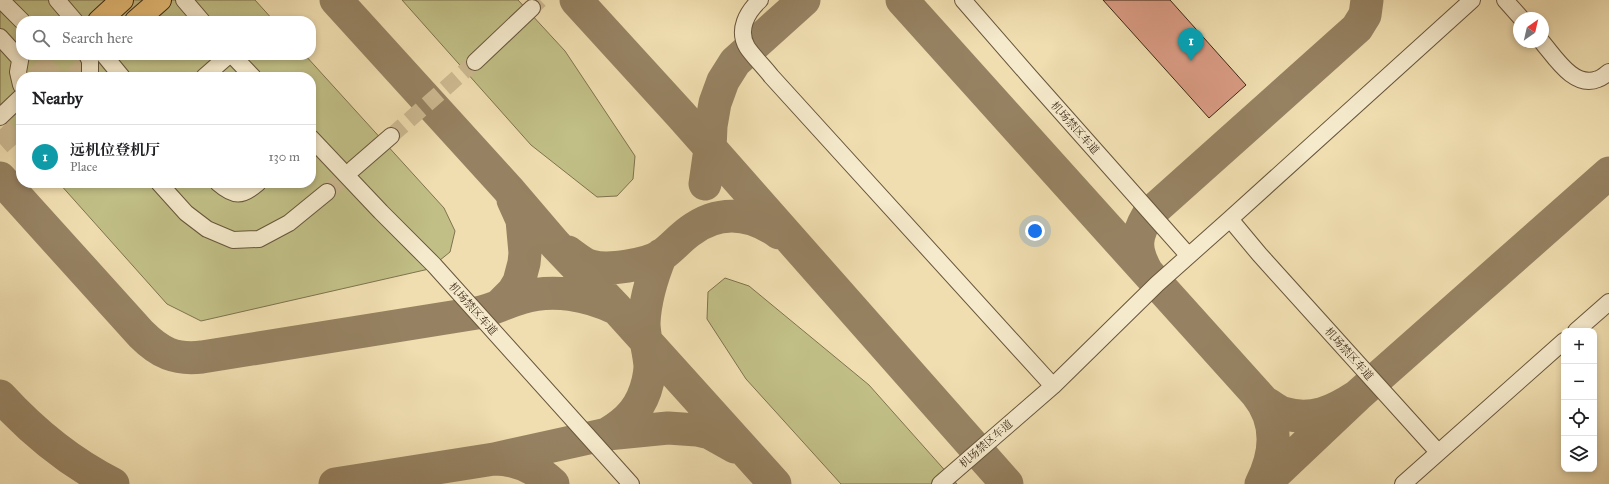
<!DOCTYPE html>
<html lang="en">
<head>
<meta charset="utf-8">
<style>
	body { margin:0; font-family:"IM FELL Great Primer","Noto Serif SC",serif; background:#f2f2f2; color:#202124 }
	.controls { position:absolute; right:12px; bottom:12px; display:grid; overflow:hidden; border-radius:8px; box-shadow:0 2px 6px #0003 }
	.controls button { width:36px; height:36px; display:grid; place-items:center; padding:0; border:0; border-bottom:1px solid #e0e0e0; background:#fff; color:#202124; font:20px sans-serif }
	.compass { position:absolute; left:1513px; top:12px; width:36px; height:36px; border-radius:50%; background:#fff; box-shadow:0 2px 6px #0003; rotate:34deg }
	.you { position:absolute; left:1035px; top:231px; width:14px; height:14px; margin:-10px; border:3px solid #fff; border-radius:50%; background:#1a73e8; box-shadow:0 0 0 6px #1a73e833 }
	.badge { display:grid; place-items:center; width:26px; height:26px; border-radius:50%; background:#8f2418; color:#fff; font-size:13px; font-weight:700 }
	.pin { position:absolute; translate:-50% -33px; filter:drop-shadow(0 1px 2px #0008) }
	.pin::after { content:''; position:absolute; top:21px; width:14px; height:12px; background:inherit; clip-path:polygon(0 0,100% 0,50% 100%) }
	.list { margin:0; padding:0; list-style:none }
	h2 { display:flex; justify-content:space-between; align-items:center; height:52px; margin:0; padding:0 16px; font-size:17px }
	h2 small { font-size:13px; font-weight:400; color:#757577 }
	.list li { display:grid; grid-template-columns:26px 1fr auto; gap:12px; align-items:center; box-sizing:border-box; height:64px; padding:0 16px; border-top:1px solid #e0e0e0 }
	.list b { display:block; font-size:15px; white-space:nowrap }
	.list p { margin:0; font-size:13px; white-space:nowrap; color:#757577 }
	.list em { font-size:13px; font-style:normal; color:#757577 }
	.icon { flex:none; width:22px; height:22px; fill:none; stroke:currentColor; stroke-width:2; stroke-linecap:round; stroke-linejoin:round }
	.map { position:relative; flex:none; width:1609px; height:484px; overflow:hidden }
	.search { position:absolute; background:#fff; box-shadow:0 2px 6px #0003; left:16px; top:16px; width:300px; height:44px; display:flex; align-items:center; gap:10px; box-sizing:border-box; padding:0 14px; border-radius:16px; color:#757577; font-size:15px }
	.panel { position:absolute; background:#fff; box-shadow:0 2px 6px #0003; left:16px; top:72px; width:300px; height:116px; border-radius:16px }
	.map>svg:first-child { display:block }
</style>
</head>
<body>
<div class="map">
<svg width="1609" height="484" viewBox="0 0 1609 484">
	<rect width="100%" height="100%" fill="#f0deb0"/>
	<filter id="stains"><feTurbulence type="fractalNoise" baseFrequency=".005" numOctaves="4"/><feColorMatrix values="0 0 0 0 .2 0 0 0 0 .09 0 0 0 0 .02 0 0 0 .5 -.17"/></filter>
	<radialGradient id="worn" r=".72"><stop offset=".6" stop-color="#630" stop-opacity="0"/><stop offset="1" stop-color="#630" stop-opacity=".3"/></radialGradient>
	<path fill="#c1bf86" stroke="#7e734e" d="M0,0H255L274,21H21V55H305L444,208L455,231L450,252L429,269L201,321L167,304L59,183H311V77H21V141L0,117Z
		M402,0H518L565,51L635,156L633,179L617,196L597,197L531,145Z
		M725,278L749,286L869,385L957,484H841L746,379L707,319L708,292Z"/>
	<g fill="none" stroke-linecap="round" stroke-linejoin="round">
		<path stroke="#968262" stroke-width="33" d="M336,0L508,189L555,244L617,309L775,484
			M576,0L681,115L1007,484
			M902,0L1264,402C1270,405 1277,411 1283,413C1312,422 1334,411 1357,396
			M0,178L141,334C160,353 175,360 202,357L477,313C493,310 506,302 521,298C553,288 588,295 617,309
			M705,184L710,149L711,126L715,103L723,81L735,62L804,0
			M568,252C574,256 583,264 591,266C608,271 647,265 662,255C672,248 680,238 690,231C719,209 751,213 779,233
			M1147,272C1134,249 1135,237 1148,215L1357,28L1365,15L1367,0
			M499,306L513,292L519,282L524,263L525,253L522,220L513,200
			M1256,393C1279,421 1277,453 1261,484
			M0,396C33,432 69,462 113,484
			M607,434C629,421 642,407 648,381C649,376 650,370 650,366C649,351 644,337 644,323C645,299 652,277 661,255
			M494,459L607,434L668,428L697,430L710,433L735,447
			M335,484L494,459C517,459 536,468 553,484
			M1264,484L1357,396L1609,173"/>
	</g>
	<path fill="#d99b83" stroke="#3b2715" d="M1103,0H1170L1246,85L1209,118Z"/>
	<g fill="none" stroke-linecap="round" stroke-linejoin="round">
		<path stroke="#ccb991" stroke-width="16" stroke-dasharray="16 8" stroke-linecap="butt" d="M532,8L540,0
			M391,136L475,62
			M327,192L353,169"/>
		<path stroke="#ccb991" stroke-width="22" stroke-dasharray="22 11" stroke-linecap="butt" d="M37,77L61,55
			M75,77L99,55
			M0,144L21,125"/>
		<g stroke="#68553c" stroke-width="18">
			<path id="minor" d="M1,0L22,21
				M57,0L75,21
				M184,0L202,21
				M760,0C747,12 737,30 747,47C752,55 765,68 771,76L1053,386
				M963,0L1030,77L1188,255
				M1505,0L1521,18
				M0,37L19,58
				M1542,42C1555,57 1574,89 1598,79C1602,78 1606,74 1609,72
				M87,55L90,61V77
				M104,55L122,77
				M232,55L253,77
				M475,62L532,8
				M204,77L229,55
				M21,85L18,72L21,55
				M0,117L21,97
				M311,138L381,212L434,265L631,484
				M353,169L391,136
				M159,183L186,213L207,229L233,240L259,239L289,223L327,192
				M218,183C234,197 242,197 258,183
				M1230,219L1260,255L1438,452
				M1576,331L1609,302
				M940,484L1053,386L1157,284L1230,219L1472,0
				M1403,484L1564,341"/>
		</g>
		<g stroke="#3b2715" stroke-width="24">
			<path id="highway" d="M99,21L122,0
				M136,21L160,0"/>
		</g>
		<use href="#minor" stroke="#f5eacc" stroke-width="16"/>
		<use href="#highway" stroke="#e8bf78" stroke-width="22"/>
	</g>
	<g text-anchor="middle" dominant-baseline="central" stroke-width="3" stroke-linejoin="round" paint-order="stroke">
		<g font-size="11" fill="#3b2715" stroke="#f5eacc">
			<text transform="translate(1075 128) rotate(48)">机场禁区车道</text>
			<text transform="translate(473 309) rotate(48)">机场禁区车道</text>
			<text transform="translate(1349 354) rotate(48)">机场禁区车道</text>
			<text transform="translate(986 444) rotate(-41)">机场禁区车道</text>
		</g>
	</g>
	<rect width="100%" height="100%" filter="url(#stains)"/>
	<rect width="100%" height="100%" fill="url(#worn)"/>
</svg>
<div class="controls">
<button>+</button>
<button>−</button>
<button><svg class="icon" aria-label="locate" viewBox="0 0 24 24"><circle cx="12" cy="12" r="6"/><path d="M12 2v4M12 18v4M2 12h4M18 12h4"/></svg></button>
<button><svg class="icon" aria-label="layers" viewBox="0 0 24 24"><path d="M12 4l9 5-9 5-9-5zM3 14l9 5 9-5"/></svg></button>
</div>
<svg class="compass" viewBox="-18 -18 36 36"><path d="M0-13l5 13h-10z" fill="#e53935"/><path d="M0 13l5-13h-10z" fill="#757577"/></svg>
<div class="you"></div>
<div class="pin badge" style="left:1191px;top:61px;background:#0f9aa8">1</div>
<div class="search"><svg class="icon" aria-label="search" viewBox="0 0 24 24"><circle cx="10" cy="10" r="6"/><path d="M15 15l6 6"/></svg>Search here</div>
<section class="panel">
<h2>Nearby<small></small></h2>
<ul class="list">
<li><span class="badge" style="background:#0f9aa8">1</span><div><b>远机位登机厅</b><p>Place</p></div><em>130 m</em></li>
</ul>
</section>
</div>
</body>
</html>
